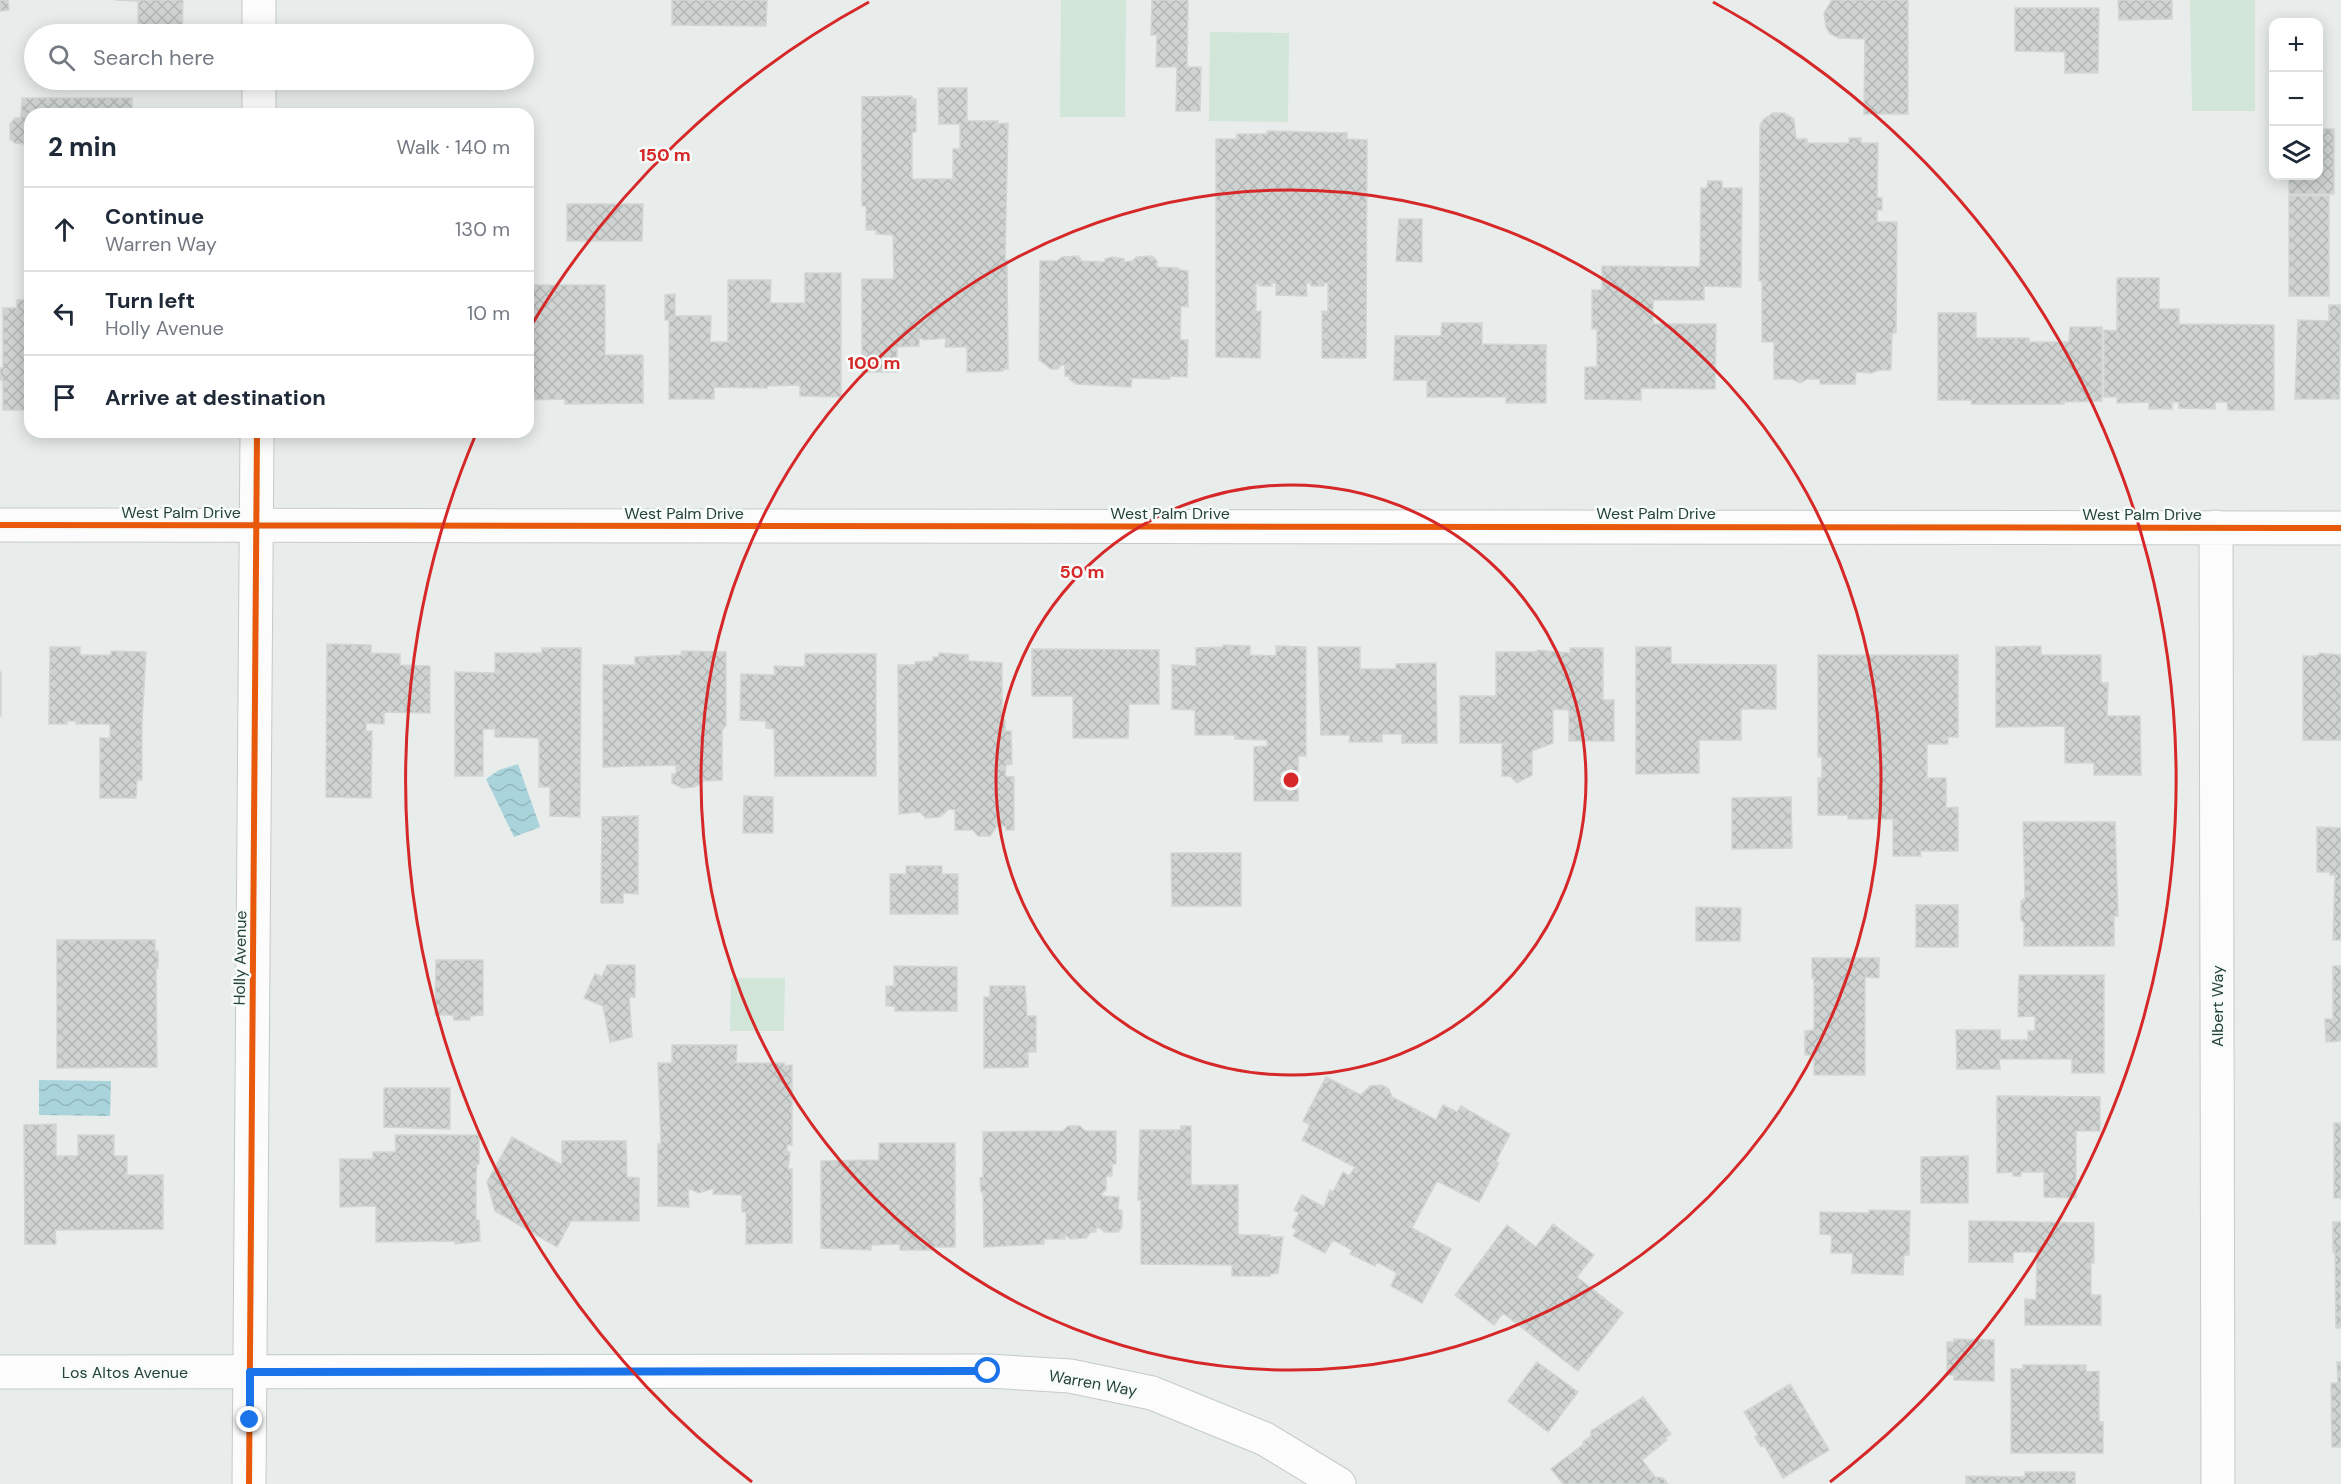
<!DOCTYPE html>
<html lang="en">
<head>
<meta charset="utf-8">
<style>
	body { margin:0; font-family:"DM Sans",sans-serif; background:#f2f2f3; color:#1f2937 }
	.controls { position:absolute; right:18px; top:18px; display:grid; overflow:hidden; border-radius:12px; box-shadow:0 3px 15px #0003 }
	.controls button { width:54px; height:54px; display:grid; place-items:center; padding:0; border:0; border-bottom:2px solid #e0e1e3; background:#fff; color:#1f2937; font:30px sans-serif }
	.stop { position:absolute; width:18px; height:18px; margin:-14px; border:4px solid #1a73e8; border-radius:50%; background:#fff }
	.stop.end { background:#1a73e8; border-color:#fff; box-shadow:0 2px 6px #0008 }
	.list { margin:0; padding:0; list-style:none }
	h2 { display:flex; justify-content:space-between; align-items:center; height:78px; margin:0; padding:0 24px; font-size:26px }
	h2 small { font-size:20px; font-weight:400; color:#747a83 }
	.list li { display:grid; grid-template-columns:39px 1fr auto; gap:18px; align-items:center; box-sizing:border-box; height:84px; padding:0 24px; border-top:2px solid #e0e1e3 }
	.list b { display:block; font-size:22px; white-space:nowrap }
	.list p { margin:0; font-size:20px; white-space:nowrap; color:#747a83 }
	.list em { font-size:20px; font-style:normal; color:#747a83 }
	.icon { flex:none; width:33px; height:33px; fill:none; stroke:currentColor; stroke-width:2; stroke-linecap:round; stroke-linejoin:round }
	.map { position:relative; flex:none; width:2341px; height:1484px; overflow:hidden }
	.search { position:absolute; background:#fff; box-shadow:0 3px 15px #0003; left:24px; top:24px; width:510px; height:66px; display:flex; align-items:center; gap:15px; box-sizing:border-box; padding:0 21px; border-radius:33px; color:#747a83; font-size:22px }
	.panel { position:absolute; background:#fff; box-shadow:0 3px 15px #0003; left:24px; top:108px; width:510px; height:330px; border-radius:18px }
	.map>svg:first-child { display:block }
</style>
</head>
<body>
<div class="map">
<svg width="2341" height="1484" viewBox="0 0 2341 1484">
	<defs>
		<pattern id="water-waves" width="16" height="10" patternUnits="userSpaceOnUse" patternTransform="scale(1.5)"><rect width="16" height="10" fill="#a9d4db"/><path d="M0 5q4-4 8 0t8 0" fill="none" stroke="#91b7bd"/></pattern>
		<pattern id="building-cross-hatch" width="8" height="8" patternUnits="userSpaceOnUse" patternTransform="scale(1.5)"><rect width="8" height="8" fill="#cfd4d2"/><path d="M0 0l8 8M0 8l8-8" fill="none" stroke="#b2b7b5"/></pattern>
	</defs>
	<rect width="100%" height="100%" fill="#e8edeb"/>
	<path fill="#d1e6d8" d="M1061,0H1126L1125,117H1060Z
		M2190,0H2255V111H2192Z
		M1210,32L1289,33L1288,122L1209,121Z
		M731,978H785L784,1031H730Z"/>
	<path fill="url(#water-waves)" d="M518,764L540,827L514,837L486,779L499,770Z
		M39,1080L111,1081L110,1116L39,1115Z"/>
	<path fill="url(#building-cross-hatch)" stroke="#d1d6d4" stroke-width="1.5" d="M0,0H8L9,10L0,11Z
		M115,0H183L182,34H138V1Z
		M672,0H767L766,26L672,25Z
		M1152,0H1188L1187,67H1201L1200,111H1176L1177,67H1156L1157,35H1151Z
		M1832,0H1908V114H1864L1865,39L1839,38L1830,34L1826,27L1824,13Z
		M2118,0H2172V19L2119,20Z
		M2015,8H2099L2098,73H2065V52L2015,51Z
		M938,88H967V121H998V124L1008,123L1005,260H1007L1008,369H1003V371L967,372V347H945L946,338L923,340V339L919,338V346L897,347V372H862V279H894L893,235L876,234V230H866V206H862V97L912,96V99H916V132H912V179H953V149H960V124H939Z
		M22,98H132V114H30V214H25L27,144L15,143L10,139V124L15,118H21Z
		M1773,113H1784L1794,119L1796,139H1807V143H1849V138H1861V143H1878L1877,197L1882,198V210H1877V222H1897L1896,333H1892L1891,370H1880L1871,373L1856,372L1855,384H1820V379H1807L1800,383L1792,379H1774V342H1762V281H1759L1760,125L1763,120Z
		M2318,129H2334V194H2289V176H2318Z
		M1267,131L1347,133V139L1367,140L1366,358H1322V311L1328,312V283H1324V286H1311V283H1306L1307,296L1276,295V283H1271L1272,286H1259V283H1256V312L1261,311L1260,358L1216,357V139H1237V134H1267Z
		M1708,181H1722V188H1742L1741,287L1704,286V300H1653V324H1716L1715,389L1641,388V400L1585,399V367H1597V329H1592V290H1602V266L1700,267L1701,188H1707Z
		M2289,196H2329V296H2289Z
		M567,204H643L642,241H567Z
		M1399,219H1422V262L1396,261Z
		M1078,256L1082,261L1105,262V259L1112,257L1124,259V262L1132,261L1137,257L1152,256L1157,261V267L1178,268L1180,270L1188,271V307L1181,306L1180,340H1188L1187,377L1170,376V379L1132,378L1131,387L1076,384L1069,379L1070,376H1065V365H1061L1058,369H1051L1039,360L1040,261H1057L1062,257Z
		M805,273H841V397L800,396V385L767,386V388L714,387V399H669V320H665V295L675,294V316H711L710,342H728V280H771L770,303H805Z
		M2117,278H2159V309H2179V324L2274,325V410H2228L2227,402H2215V409L2179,408V402H2172V409H2149V402L2117,403V397H2104V330L2117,331Z
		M528,285H605V355H643V403L565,404V399L528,400Z
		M17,300H30V410H3V380H0V368H3V308H17Z
		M2329,305H2341L2339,399H2295L2298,320L2329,321Z
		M1938,313H1976V338H2029V342H2069L2070,327H2102V401L2063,402L2064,404H1971L1972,400H1938Z
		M1442,323H1482V344L1546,345V403H1506V397H1427V380H1394L1395,336H1441Z
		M327,644L371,645V653L400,654V665L430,666V713L384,712V724L366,723V731H372L371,798L326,797Z
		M1223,645L1250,646V655L1276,656V646L1306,647V756H1298V801H1254V747L1267,746V740L1235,739V735H1195V710L1172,709V665L1196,666V648L1223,647Z
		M2041,646V655H2101V683H2108L2107,716H2140L2141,775H2094V763H2065V726L1996,727V647Z
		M50,647H80V655H111V651L146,652L142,722V780H137L136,798H100V738H110V724H76V721H67V724H49Z
		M1318,647H1360V669H1396V664L1436,663L1437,743H1402V734H1382V742H1349L1350,735H1321Z
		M1636,647H1671V664L1776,665V709H1741V740H1699V773L1636,774Z
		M542,648H581L580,817L550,816V787H539V738L495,737V729H483V776H455V672L495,673V653H542Z
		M1570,648H1603V700H1614V741H1569V710L1553,709V743L1532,751V775L1517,783L1510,776H1502V743H1460V696H1496V652H1537V650L1570,653Z
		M1032,649L1159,650V704H1129L1128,738H1073V696H1032Z
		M682,651L726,652V726L722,730V780L704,781L694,787L682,788L672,783V774H676V765L603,767V665H635V657L681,655Z
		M939,653L968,655V661L1002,663V720H1005V731H1011L1012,764L1006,765L1005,776L1014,777V830H1006V826H997L990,836H978L973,830H955V810L949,809L940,817L926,818L920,812L899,814L898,665H915V662L933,661V657H939Z
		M2320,653L2341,655V740H2303V656H2317Z
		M805,654H876V776H775L774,729L766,728V721L740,720L741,674L775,675L774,666L805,667Z
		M1818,655H1958V737H1948V744H1927V778H1946V808L1958,807V851H1920L1921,856H1893V819H1848V815H1818V778H1822V757H1818Z
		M0,672H1V716H0Z
		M744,796L773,797V833H743Z
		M1791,797L1792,848L1732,849V798Z
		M638,816V894L623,893V903H601L602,817Z
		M2023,822H2115L2118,916H2114V946H2024V923L2021,920V901L2025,898Z
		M2317,827L2341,828V940H2333L2335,875H2330V872H2317Z
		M1171,853H1241V906H1172Z
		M906,866H942V874H958V914H890V874H906Z
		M1916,905H1958V947H1916Z
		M1696,907L1741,908L1740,941H1696Z
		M57,940H155V951H158V968H156L157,1067L57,1068Z
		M1812,958H1879V978L1865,977V1075H1814V1055H1805V1031L1814,1030V978H1812Z
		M436,960H483V1015L470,1016V1020H454L453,1015H435Z
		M607,965H635V997H629L632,1037L610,1042L603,1006L584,998L595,974L602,977Z
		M894,966L957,967V1011H895V1006H886V986H894Z
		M2333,966H2341V1041L2326,1042L2325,1019H2333Z
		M2019,975H2104V1073H2072V1059H1999L2000,1069H1957L1956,1030H2000V1040H2028V1031H2035V1016L2018,1017Z
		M990,986H1025L1027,1016H1036V1052H1028V1067L984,1068V997H990Z
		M672,1045H737L736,1063H784V1066L792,1065V1145H787V1152H790L788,1169H792V1243L746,1244V1212H742V1195L713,1194L714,1188L699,1193L688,1188L689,1207L658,1206V1144H661L658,1063H672Z
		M1326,1077L1361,1095L1370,1086L1382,1085L1389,1089L1392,1097L1436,1120L1443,1105L1457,1112L1461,1106L1510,1134L1496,1161L1499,1163L1479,1202L1437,1181L1412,1228L1451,1249L1422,1303L1391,1286L1397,1273L1377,1262L1375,1266L1350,1254L1352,1250L1333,1240L1325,1253L1293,1236L1297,1230L1292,1227L1299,1213L1294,1210L1302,1195L1324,1207L1330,1190L1333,1192L1343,1172L1349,1176L1355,1167L1302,1140L1310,1125L1303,1121Z
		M384,1088H450V1129L384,1127Z
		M1997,1096L2100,1097V1131H2076V1198L2044,1197V1172H2021V1176H2013V1172L1997,1173Z
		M2334,1123H2341V1198H2334Z
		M56,1124V1156H78V1135H114V1156H127V1175H163V1229L55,1230L56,1244H25L24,1125Z
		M1068,1126H1080L1085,1131H1116V1164H1112V1176H1106V1190L1102,1193V1196L1119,1197L1118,1209L1122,1211V1227L1118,1232H1104L1100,1228H1096V1232H1091L1086,1238L1070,1239L1065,1234V1239H1044V1244L984,1247L983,1192H981L980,1178L983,1177V1132L1063,1131Z
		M1181,1126H1191V1185H1238V1235H1270L1269,1237H1283L1278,1273L1270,1274V1276H1232V1265L1141,1264V1200H1138L1140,1130H1181Z
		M395,1135H479V1164H477L476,1175V1220H479L480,1241L455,1244V1241L376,1242V1206L340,1207V1159H373V1152H396Z
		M512,1137L562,1165V1141H626L627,1177L639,1178V1221H571L557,1247L495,1211L487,1182Z
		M879,1143H955V1247H933V1250H900V1244L871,1245V1250L821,1248V1161L879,1160Z
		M1968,1156V1203H1921V1157Z
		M1869,1210L1910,1211L1909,1255H1904L1903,1275L1852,1273L1853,1253H1831L1832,1235L1820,1234V1212L1869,1213Z
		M1969,1221L2094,1223V1263H2091V1295H2101V1325H2025V1299L2036,1300L2037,1252H2013V1262H1969Z
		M2333,1222H2341V1328H2336L2335,1252H2333Z
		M1553,1224L1594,1255L1577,1277L1623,1313L1578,1371L1503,1313L1494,1325L1455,1295L1507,1225L1536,1247Z
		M1954,1339L1994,1340V1381L1954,1380V1375H1947V1342H1954Z
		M1537,1362L1578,1392L1548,1432L1508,1401Z
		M2337,1362H2341V1447H2332L2331,1383H2338Z
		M2023,1365H2086V1372L2099,1371V1422H2103V1453H2011V1369H2023Z
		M1790,1384L1829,1450L1783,1478L1764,1445L1761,1447L1755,1437L1758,1435L1744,1412Z
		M1643,1397L1671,1434L1665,1438L1667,1440L1642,1460L1655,1477L1663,1478L1668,1484H1563L1551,1469L1584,1444L1583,1442L1591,1436V1431Z
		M2025,1472H2075V1484H1966V1476L2025,1477Z"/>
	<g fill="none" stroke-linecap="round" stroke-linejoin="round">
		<g stroke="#c5cac8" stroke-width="35">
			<path id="minor" d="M0,525L2341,528
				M2216,527L2218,1484
				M0,1372L988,1371L1070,1376L1152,1393L1265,1439L1339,1484"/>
		</g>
		<g stroke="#c5cac8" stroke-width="35">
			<path id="tertiary" d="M259,34V0
				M259,114V80
				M249,1484L257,432"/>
		</g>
		<use href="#minor" stroke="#fcfcfc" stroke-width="33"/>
		<use href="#tertiary" stroke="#fcfcfc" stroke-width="33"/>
		<g stroke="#f7fbf9" stroke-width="10">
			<path id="cycleway" d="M0,525L2341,528
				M249,1484L257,432"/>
		</g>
		<use href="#cycleway" stroke="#e8590c" stroke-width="6"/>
	</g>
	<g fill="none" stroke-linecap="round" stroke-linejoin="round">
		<path stroke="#1a73e8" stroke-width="8" d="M250,1420V1372L988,1371"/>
	</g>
	<g fill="none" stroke="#d62828" stroke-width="3">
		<circle cx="1291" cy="780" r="295"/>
		<circle cx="1291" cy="780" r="590"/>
		<path d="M752 1482A885 885 0 0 1 476 434M528 331A885 885 0 0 1 869 2M1713 2A885 885 0 0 1 1830 1482"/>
	</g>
	<g text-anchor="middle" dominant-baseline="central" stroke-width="5" stroke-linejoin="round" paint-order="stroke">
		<g font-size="16" fill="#24423a" stroke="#f7fbf9">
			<text x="181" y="512">West Palm Drive</text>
			<text x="684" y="513">West Palm Drive</text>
			<text x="1170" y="513">West Palm Drive</text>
			<text x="1656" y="513">West Palm Drive</text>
			<text x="2142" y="514">West Palm Drive</text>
			<text transform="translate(240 958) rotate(-89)">Holly Avenue</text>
			<text transform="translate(2217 1006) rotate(-90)">Albert Way</text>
			<text x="125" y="1372">Los Altos Avenue</text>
			<text transform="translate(1093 1383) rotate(10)">Warren Way</text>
		</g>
	</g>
	<circle cx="1291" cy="780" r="9" fill="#d62828" stroke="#f7fbf9" stroke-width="3"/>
	<g font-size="18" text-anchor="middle" font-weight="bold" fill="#d62828" stroke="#f7fbf9" stroke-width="5" stroke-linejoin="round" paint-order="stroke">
		<text x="665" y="161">150 m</text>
		<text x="874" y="369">100 m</text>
		<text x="1082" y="578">50 m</text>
	</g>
</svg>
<div class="controls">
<button>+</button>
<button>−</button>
<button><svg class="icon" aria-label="layers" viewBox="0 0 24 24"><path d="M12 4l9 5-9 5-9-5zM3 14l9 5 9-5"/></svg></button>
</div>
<div class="stop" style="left:988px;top:1371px"></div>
<div class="stop end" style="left:250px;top:1420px"></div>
<div class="search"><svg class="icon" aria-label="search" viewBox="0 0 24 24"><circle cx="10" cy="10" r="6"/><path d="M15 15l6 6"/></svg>Search here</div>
<section class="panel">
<h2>2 min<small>Walk · 140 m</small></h2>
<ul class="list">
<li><svg class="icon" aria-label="ahead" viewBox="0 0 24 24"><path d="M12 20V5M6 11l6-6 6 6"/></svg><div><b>Continue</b><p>Warren Way</p></div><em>130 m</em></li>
<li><svg class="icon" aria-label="left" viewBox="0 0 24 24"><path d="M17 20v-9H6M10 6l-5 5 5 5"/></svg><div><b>Turn left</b><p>Holly Avenue</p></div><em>10 m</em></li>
<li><svg class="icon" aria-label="arrive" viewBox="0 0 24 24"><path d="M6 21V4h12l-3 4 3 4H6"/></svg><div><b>Arrive at destination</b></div></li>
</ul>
</section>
</div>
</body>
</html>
